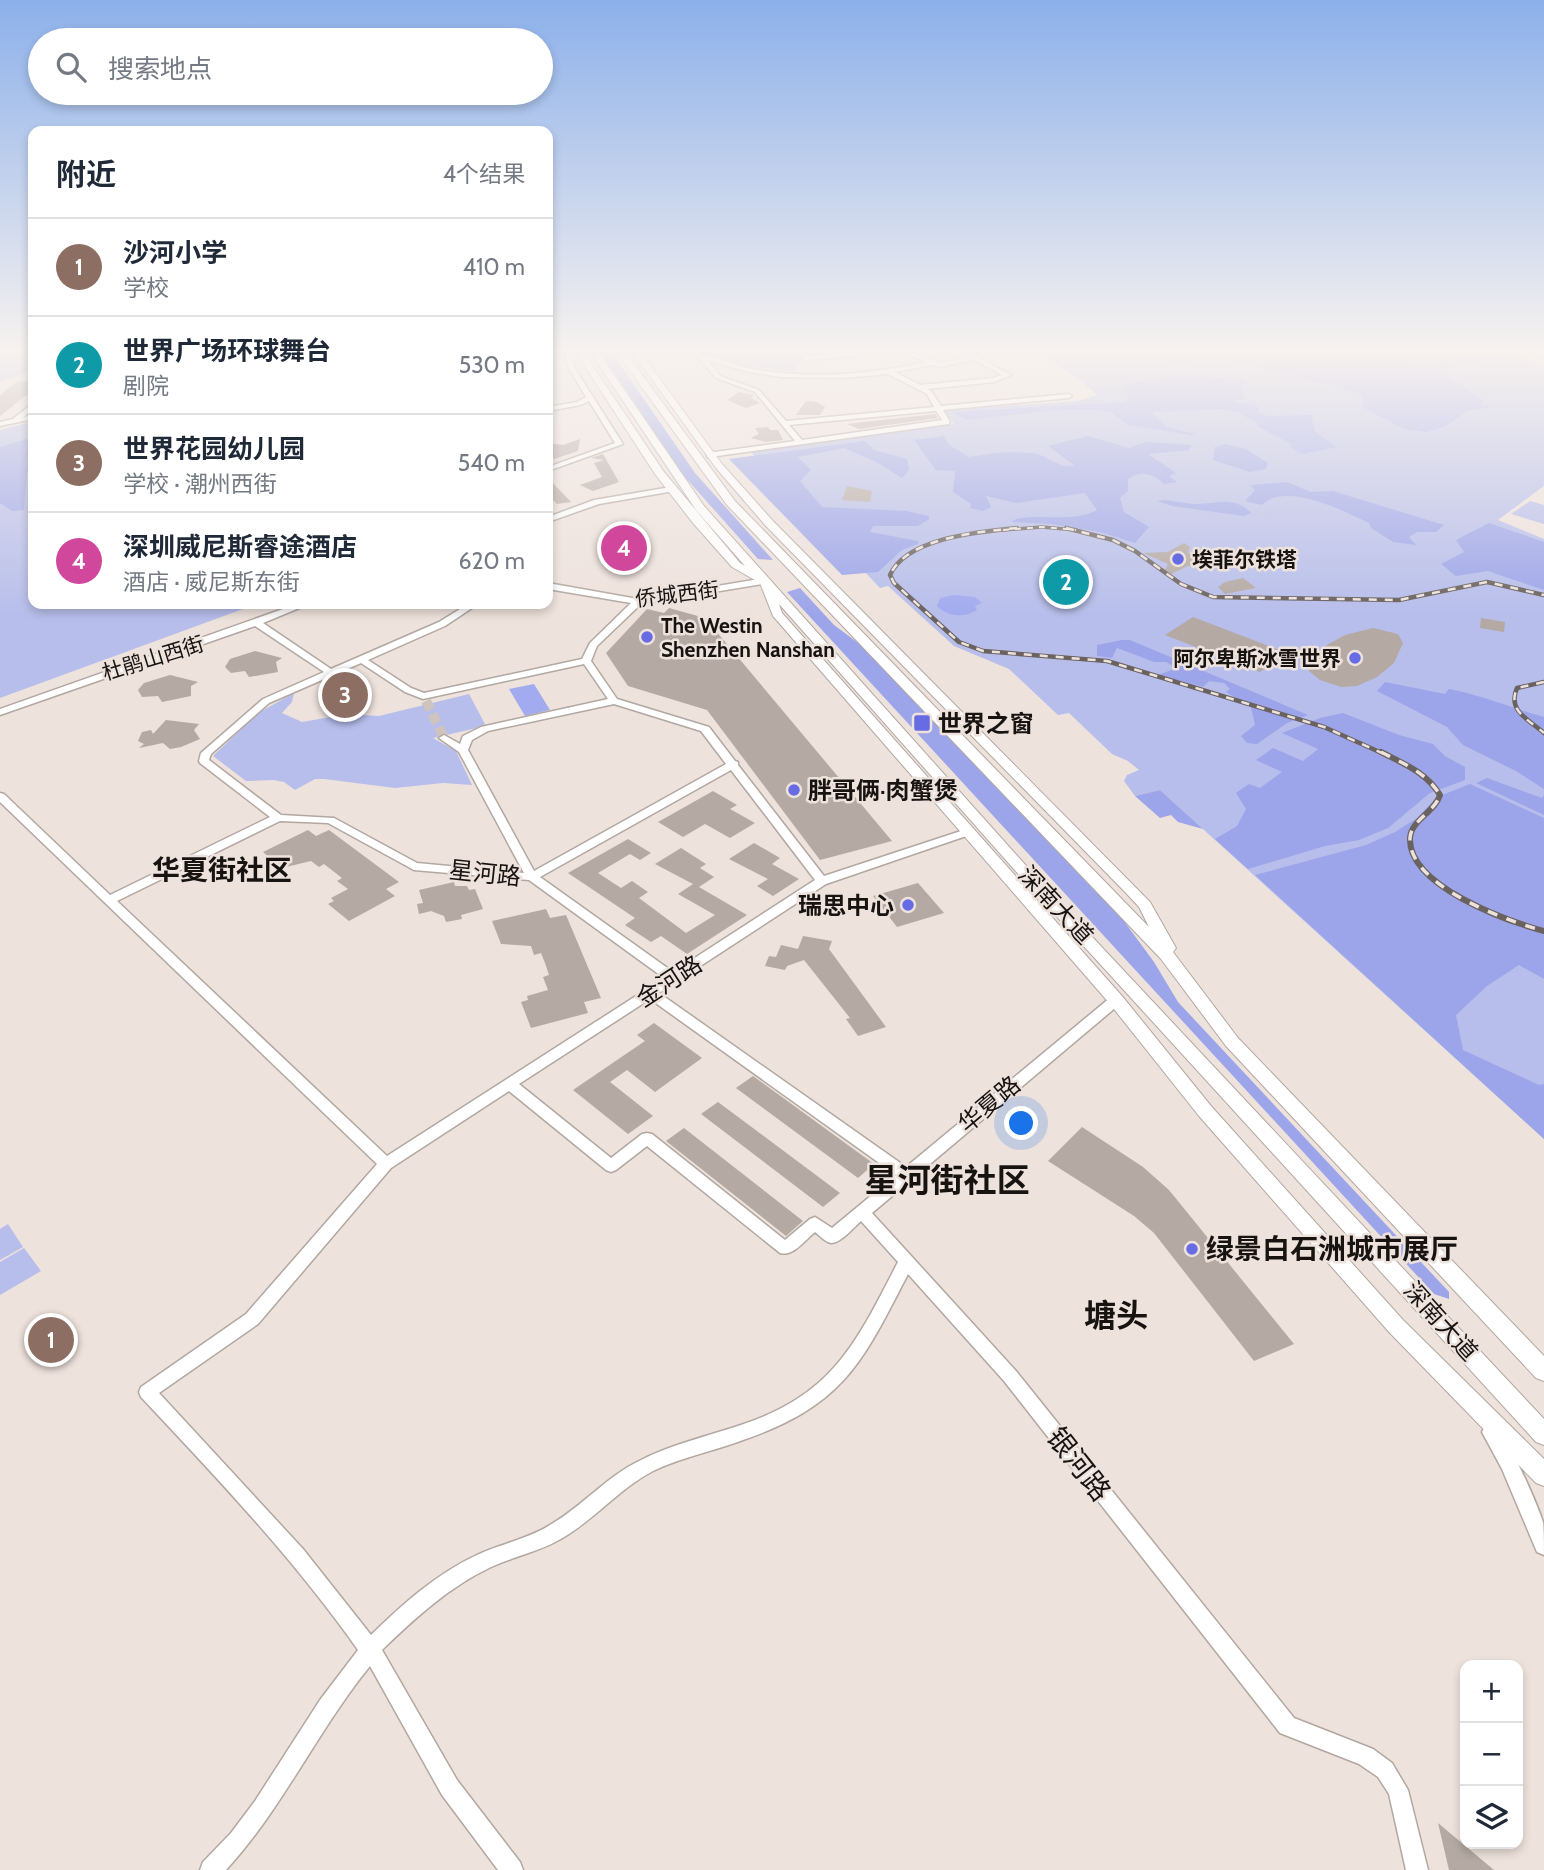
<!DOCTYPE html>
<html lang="zh">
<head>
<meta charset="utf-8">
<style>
	body { margin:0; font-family:Cabin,"Noto Sans SC",sans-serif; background:#f6f6f7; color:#1f2937 }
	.controls { position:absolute; right:21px; bottom:21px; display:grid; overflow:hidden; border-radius:14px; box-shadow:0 4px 10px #0003 }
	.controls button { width:63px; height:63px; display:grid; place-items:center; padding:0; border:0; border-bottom:2px solid #e0e1e3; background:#fff; color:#1f2937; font:35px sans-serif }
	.you { position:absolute; left:1022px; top:1124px; width:24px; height:24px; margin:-18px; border:5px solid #fff; border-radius:50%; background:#1a73e8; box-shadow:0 0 0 10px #1a73e833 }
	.badge { display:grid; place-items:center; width:46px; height:46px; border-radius:50%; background:#2563eb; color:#fff; font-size:23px; font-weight:700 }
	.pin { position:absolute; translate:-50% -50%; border:4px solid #fff; box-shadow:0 2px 7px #0006 }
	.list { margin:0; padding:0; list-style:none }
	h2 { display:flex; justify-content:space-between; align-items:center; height:91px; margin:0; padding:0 28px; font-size:30px }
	h2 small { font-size:23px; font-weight:400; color:#747a83 }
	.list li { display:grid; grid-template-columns:46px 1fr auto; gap:21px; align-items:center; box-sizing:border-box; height:98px; padding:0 28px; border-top:2px solid #e0e1e3 }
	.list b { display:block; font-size:26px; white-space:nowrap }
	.list p { margin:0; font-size:23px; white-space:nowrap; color:#747a83 }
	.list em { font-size:23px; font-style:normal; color:#747a83 }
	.icon { flex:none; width:38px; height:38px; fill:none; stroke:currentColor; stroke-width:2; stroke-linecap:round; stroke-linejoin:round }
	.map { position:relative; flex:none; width:1544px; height:1870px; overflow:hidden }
	.search { position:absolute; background:#fff; box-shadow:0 4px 10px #0003; left:28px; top:28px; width:525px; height:77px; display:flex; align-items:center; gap:18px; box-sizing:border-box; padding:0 24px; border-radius:38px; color:#747a83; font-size:26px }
	.panel { position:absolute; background:#fff; box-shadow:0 4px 10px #0003; left:28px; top:126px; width:525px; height:483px; border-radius:14px }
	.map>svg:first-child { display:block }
</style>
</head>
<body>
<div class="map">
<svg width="1544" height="1870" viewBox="0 0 1544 1870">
	<rect width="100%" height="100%" fill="#eee2dc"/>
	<path fill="#b7beeb" d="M0,353H33V370L0,382Z
		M703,353H829L831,355L804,356L794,372L748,366Z
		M1037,353H1511L1544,367V486L1498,520L1544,539V1139L1160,790L1135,796L1124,781L1127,775L1139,770L1128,761L1112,754L1069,713L1058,715L1009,669L954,646L888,586L880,588L751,452L954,424L944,410L1077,401L1097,395L1075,376Z
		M27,423L33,427V604H257L0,698V430Z
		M1530,501L1544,505V524L1511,514Z
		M294,693L292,702L282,713L302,722L348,714L379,716L469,694L486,726L433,738L456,751L472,785L443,783L395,788L324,779H315L295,790L284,782L274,780L246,781L213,756L258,713Z
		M8,1224L23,1247L0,1260V1229Z
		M24,1248L41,1271L0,1295V1262Z"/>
	<path fill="#9ca5e9" d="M601,353H612L695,473L773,560L758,559L684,476Z
		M944,436L949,445L969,457C990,453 1010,451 1032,453C1047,454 1058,470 1074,465L1048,446L1088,436L1129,448L1145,442L1192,445L1189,450L1148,454L1176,473L1169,476L1177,482L1164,484C1154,473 1140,470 1128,479V491L1120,498L1124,512L1149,527L1135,543L1100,532L1050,524L1011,522C1025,510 1071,525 1097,510L1085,493L1016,503L986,496L991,507L983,511L970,508L971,504L953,492L955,471L936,470L914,440Z
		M33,437V469L27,473L24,510L12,511L0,503V447Z
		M865,441L874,450L907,459L909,470L902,478L878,463L844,448L798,457L811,470L800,481L822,507L906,511L929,516V519L918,526H873L870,532L918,541V544L902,550L878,572L842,575L729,459Z
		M1225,444L1246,449L1268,463L1266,469L1250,472L1213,460L1215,447Z
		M1287,482L1311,492L1333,491L1444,525L1436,532H1417L1409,537L1416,545L1393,542L1371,528L1369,523C1344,511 1285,481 1262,505L1245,501L1255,490L1250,485Z
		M1164,500C1174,501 1183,503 1192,504C1212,505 1235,495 1251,513L1244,516L1172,506L1157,501Z
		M1489,523L1544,542V590L1488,571L1456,576L1441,564L1464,552L1456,540Z
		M800,588L834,625L861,645L1115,909L1154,962L1178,1002L1449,1292V1299L1434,1294L787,592Z
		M1122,640H1130L1308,715L1287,723L1257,744L1247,743L1241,736L1255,725L1251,707L1226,692L1230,689L1224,683L1209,681L1203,687L1158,675L1177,668L1166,662H1154L1117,648L1112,658L1097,656V645Z
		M1385,682L1445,694L1449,689C1482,695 1511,708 1544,717V789L1516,771L1463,745L1447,727L1377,691Z
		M1343,713L1399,735L1433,744L1445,756L1465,767V780L1430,793L1388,828L1359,840L1325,846L1248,869L1215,839L1237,826L1246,809L1236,793L1249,784L1260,788L1282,772L1256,760L1273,748L1303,761L1318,749L1282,733L1320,718Z
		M1487,778L1542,798L1544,795V815L1476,783Z
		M1470,784L1544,818V979L1519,965L1487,986L1456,1015L1463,1050L1539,1085L1544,1084V1139L1255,875L1366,845L1395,832L1417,818L1437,797Z
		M1160,790L1203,829L1178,822L1171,815L1160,818L1135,796Z"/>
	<path fill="#a2abef" d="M1155,353H1387C1428,377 1465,344 1509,358L1468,362L1442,372L1482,400V405L1493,407L1469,410L1444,427L1426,432L1404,429L1364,408L1362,394L1248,365C1218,368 1181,372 1155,353Z
		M1176,375L1248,380L1240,389L1246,399L1234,400L1236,403H1253L1259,408L1258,412L1267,416L1311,415L1315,431L1336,447L1302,454L1289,446L1293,445L1259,427V424L1239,413L1221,409L1151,412L1167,427L1196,434L1190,435L1128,425L1111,412L1096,410H1058L966,420L951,412L1124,402L1129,398L1122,385Z
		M954,595L975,597L982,603L975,606L977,610C964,618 948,617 937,606L940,598Z
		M534,684L550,710L525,716L509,689Z"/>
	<path fill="#b4a9a3" d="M33,376V390L0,416V395L18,381L26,382Z
		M739,392L754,395L751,398L760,403L746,408L727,400Z
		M806,401L817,402L825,407L820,415H796Z
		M935,414L938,418L859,429L847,424Z
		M768,427L770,430H778L783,440L766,442L751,438L759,434L755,428Z
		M580,439L578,451L548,461V443L563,445Z
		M603,454L619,482L593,491L580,485L602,477L594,463L604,460L591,458Z
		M548,478L571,502L557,504L548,495Z
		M847,486L872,491L870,502L842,500Z
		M1184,543L1190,547L1188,553L1210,563L1188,566L1171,574L1165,570L1168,564L1143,553L1168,552Z
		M1243,578L1256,588L1225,594L1218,587L1225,582Z
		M669,608L705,618L892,841L820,860L707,710L628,686L606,653L647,609L664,613Z
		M1193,617L1287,653L1260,672L1165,635Z
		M1481,618L1505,622L1504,632L1480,628Z
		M1373,628L1398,634L1403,643L1394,663L1377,677L1357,686L1341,687L1320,680L1309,671L1312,659L1327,645L1345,635Z
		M255,651L282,658L276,662L278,672L249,677L245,671L231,673L225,667L230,659Z
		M170,675L198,682L191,686V696L162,702L158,696L142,697L138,690L144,683Z
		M166,720L199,724L194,730L200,739L181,747L170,749L163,743L139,748L144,744L138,741L142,732L151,730L153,734Z
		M713,791L737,805L730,809L755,823L730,838L705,824L683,837L658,822Z
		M308,830L316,836L329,830L399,882L386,889L395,896L349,921L328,904L334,901L331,898L348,889L337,881L342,878L324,864L319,867L311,861L282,868L263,852Z
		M628,839L651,853L640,860L630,854L598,873L621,888L632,881L648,892L639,898L686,933L715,915L678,894L693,884L655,864L681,848L706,864L700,868L714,877L699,887L747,915L687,954L661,936L651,942L625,925L635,918L568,873Z
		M754,843L780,858L772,864L799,879L773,896L757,886L768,879L729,859Z
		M454,882L455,886H467L469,890L475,889L483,909L461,915L462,919L446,922L444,916L431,911L419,914L417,904L423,903L419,890Z
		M918,883L944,913L897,927L873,896Z
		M546,909L550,918L566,915L601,998L584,1002L588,1013L531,1028L521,1002L528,1000L527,996L548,990L543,977L549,975L545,963L541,953L534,955L531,946L501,944L492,921Z
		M803,936L832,941L829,949L886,1027L858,1036L846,1019L850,1018L804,960L787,966L785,970L765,966L769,956L776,957L781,945L798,949Z
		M654,1023L702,1058L655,1092L627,1070L610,1082L653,1116L628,1134L573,1090L645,1041L637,1035Z
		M753,1076L874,1164L858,1178L736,1088Z
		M718,1102L840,1193L823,1207L701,1114Z
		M1082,1127L1143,1167L1169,1190L1294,1344L1254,1361L1154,1233L1134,1216L1048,1161Z
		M684,1128L803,1221L786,1236L666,1141Z
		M1438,1823L1494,1870H1449Z"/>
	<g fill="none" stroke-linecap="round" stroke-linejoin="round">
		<path stroke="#cec3be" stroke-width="10" stroke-dasharray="10 4.5" stroke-linecap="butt" d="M426,701L444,738"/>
		<g stroke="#b2a7a1" stroke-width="3">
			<path id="minor" d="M565,353H571L574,367L623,444L548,471V467L615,443L589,401L581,405L548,411V407L577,402L586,397L568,367Z
				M689,353C710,353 731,365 753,369C811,379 869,375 926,362L903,353H913L940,363L975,356L1011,375L994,382L927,389L932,392L941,406L1069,394L1072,396L1069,398L943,410L950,422L949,424L710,457H707V453L795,441L755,392L716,378L698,357ZM974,360L1002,375L993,378L920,385L895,372L933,365L940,367ZM708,361L750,372L781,377L843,378L888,374L927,394L934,407L786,421L759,390L720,376ZM936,411L942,420L802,440L789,425Z
				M850,353H893L806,360L803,358L806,356Z
				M33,403V408L24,417L33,415V419L0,426V422L13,419Z
				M671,487H674V491L599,504L548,522V517L594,500Z
				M765,578L769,581L768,583L641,604L597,646L591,661L617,699L709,727L735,761L738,762V765L824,876L964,830H972L974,832L972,834L826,884L659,993L906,1167L1111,997H1121L1122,1000L1121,1003L872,1213L1016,1371L1294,1718L1373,1749L1392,1763L1408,1790L1428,1870H1406L1389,1794L1378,1777L1359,1764L1280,1733L1004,1381L908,1274C862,1363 844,1405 743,1440C714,1451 682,1457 653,1471C620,1488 596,1518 564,1537C542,1551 515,1556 491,1567C449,1587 415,1618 382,1650L457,1780L520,1862L523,1870H498L442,1795L370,1666C317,1731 283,1808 226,1870H200L203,1862L231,1833L255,1801L320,1700L358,1650C294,1559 217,1478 141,1397L139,1392L141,1387L246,1314L377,1164L0,802V793L4,794L110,895L270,817L200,763L199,761L201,753L263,699L324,672L255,626L0,715V709L297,604H309L263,623L331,669L439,622L468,604H478L445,626L368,660L411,688L424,693L582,659L590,643L631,603L548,589V583L638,599ZM361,663L405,692L423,699L584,664L608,699L481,727L463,736L460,744L444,735L439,738L459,752L524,873L417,863L334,818L281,815L209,760L211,754L269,703ZM614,704L701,731L726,764L534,871L468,750L472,740L488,731ZM731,770L815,880L673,972L540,877ZM280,821L328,823L414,870L529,880L664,978L387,1156L117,901ZM650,999L896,1175L832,1228L815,1217L810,1219L785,1240L652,1134L647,1133L642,1134L611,1158L519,1084ZM509,1091L606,1170L611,1172L616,1170L647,1146L780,1253C793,1257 805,1240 815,1232C819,1235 825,1242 831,1243C840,1244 854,1227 861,1221L898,1262C856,1343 834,1394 741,1425C708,1436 673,1444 641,1460C607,1476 583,1506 550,1525C528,1539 500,1544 477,1555C436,1574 403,1604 371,1635L303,1549L159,1393L258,1324L391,1168Z
				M1491,1424C1506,1430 1537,1504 1543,1522C1544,1531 1544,1545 1544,1555L1537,1552L1502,1469L1482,1432L1485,1426Z"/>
		</g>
		<g stroke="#b2a7a1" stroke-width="2">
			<path id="major" d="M576,353H584L664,472L740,563L745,566L696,510L591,353H599L704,506L1038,879L1544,1419V1445L1536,1442L1028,885L779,604L782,613L1122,996L1211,1106L1403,1320L1544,1459V1486L1536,1483L1389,1332L1199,1116L1110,1004L773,616L760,583L732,567L693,523L655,474Z
				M617,353H626L735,501L1149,927L1139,907L1126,893L765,525L716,468L633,353H641L722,464L773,521L1150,902L1176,948L1173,952L1238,1038L1544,1356V1381L1536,1378L1226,1046L1161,959L727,505Z
				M1534,353H1544V358L1535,355Z"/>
		</g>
		<use href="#minor" fill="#fff" fill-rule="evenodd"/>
		<use href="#major" fill="#fff" fill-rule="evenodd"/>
		<g stroke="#69625f" stroke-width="3.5">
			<path id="rail-far2" d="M1003,530L1042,527L1076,530"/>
		</g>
		<g stroke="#69625f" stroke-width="4.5">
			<path id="rail-far1" d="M1017,528C980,532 907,537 890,575L894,583L959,642L983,651L1107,661L1324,727L1384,754
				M1066,528L1113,540L1135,551L1181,584L1213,597L1399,600L1487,582L1544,595
				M1544,682L1517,688C1507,711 1528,719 1544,733"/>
		</g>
		<g stroke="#69625f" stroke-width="6">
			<path id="rail" d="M1381,752C1404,764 1426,772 1440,795C1435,812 1411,820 1410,838C1408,886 1507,921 1544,931"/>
		</g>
		<use href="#rail-far2" stroke="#eee2dc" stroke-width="2" stroke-dasharray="6" stroke-linecap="butt"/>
		<use href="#rail-far1" stroke="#eee2dc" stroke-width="2.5" stroke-dasharray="8" stroke-linecap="butt"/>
		<use href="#rail" stroke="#eee2dc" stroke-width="3.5" stroke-dasharray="10" stroke-linecap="butt"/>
	</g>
	<linearGradient id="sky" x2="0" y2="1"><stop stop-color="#8cb0eb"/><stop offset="0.57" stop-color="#f7f2ef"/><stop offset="1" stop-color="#f7f2ef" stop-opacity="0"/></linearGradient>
	<rect width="1544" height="615" fill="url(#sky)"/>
	<g fill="#676be4" stroke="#eee2dc" stroke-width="2.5">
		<circle cx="1178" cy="559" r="7"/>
		<circle cx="647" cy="637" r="7"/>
		<circle cx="1355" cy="658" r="7"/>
		<rect x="913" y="714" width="18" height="18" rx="3.5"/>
		<circle cx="794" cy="790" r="7"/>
		<circle cx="908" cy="905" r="7"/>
		<circle cx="1192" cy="1249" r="7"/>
	</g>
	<g text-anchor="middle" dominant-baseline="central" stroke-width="5" stroke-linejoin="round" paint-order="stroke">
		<g font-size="21" font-weight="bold" fill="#171311" stroke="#eee2dc" text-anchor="start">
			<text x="1192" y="559">埃菲尔铁塔</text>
			<text x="661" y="625">The Westin<tspan x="661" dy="24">Shenzhen Nanshan</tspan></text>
			<text x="1341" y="658" text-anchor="end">阿尔卑斯冰雪世界</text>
		</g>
		<g font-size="21" fill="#171311" stroke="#eee2dc">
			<text transform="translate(677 594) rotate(-7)">侨城西街</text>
			<text transform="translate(153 658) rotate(-17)">杜鹃山西街</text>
		</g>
		<g font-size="24" font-weight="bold" fill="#171311" stroke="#eee2dc" text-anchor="start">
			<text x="938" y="723">世界之窗</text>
			<text x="808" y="790">胖哥俩·肉蟹煲</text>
			<text x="894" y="905" text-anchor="end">瑞思中心</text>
		</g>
		<g font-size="24" fill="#171311" stroke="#eee2dc">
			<text transform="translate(485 873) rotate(6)">星河路</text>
			<text transform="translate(1056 905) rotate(47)">深南大道</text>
			<text transform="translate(669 981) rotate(-33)">金河路</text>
			<text transform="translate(989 1104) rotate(-40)">华夏路</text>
			<text transform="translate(1441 1321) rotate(48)">深南大道</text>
		</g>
		<g font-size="28" font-weight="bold" fill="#171311" stroke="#eee2dc">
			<text x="222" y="870">华夏街社区</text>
		</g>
		<g font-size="28" font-weight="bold" fill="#171311" stroke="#eee2dc" text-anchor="start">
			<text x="1206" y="1249">绿景白石洲城市展厅</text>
		</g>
		<g font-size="28" fill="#171311" stroke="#eee2dc">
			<text transform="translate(1079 1464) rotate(52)">银河路</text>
		</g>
		<g font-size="32" font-weight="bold" fill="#171311" stroke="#eee2dc">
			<text x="1116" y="1315">塘头</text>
		</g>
		<g font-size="33" font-weight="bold" fill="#171311" stroke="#eee2dc">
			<text x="947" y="1180">星河街社区</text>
		</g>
	</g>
</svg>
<div class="controls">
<button>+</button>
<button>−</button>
<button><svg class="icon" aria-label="layers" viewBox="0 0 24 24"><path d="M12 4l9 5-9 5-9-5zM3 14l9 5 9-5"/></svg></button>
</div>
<div class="you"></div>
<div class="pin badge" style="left:51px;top:1340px;background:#8d6e63">1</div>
<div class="pin badge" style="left:1066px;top:582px;background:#0f9aa8">2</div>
<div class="pin badge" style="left:345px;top:695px;background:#8d6e63">3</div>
<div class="pin badge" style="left:624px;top:548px;background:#d1479c">4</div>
<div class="search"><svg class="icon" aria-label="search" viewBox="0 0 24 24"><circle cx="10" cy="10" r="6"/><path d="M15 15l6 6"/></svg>搜索地点</div>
<section class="panel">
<h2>附近<small>4个结果</small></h2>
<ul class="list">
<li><span class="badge" style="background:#8d6e63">1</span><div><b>沙河小学</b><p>学校</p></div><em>410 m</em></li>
<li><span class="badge" style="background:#0f9aa8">2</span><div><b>世界广场环球舞台</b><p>剧院</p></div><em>530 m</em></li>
<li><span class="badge" style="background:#8d6e63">3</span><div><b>世界花园幼儿园</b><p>学校 · 潮州西街</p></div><em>540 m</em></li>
<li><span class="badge" style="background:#d1479c">4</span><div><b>深圳威尼斯睿途酒店</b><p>酒店 · 威尼斯东街</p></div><em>620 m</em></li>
</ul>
</section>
</div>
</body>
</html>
